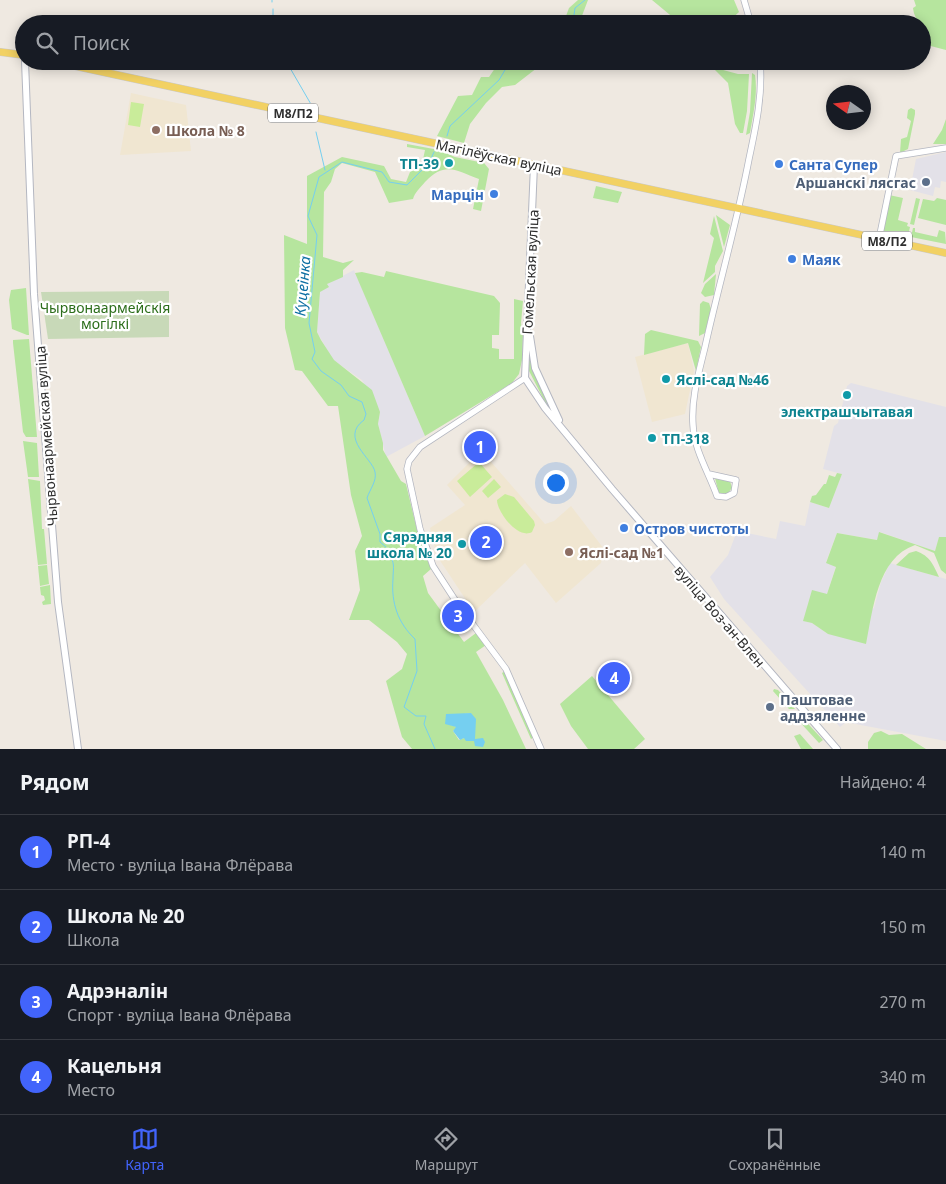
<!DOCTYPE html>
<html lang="ru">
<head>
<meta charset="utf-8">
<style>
	body { margin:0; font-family:"Noto Sans",sans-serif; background:#242831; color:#f1f3f6 }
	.compass { position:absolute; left:826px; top:85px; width:45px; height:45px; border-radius:50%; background:#171b24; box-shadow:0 2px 12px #0003; rotate:284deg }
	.you { position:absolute; left:555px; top:482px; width:18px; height:18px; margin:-12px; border:4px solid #fff; border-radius:50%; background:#1a73e8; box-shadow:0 0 0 8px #1a73e833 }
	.badge { display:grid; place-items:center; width:32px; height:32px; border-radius:50%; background:#4264fb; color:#fff; font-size:16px; font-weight:700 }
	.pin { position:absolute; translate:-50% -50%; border:2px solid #fff; box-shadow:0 1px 5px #0006 }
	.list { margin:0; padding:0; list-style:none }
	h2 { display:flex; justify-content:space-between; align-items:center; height:65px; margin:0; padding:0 20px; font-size:21px }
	h2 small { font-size:16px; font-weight:400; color:#9ea1a6 }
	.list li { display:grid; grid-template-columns:32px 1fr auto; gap:15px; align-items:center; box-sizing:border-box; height:75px; padding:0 20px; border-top:1px solid #363941 }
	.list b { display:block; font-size:19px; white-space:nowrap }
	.list p { margin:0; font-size:16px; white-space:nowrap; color:#9ea1a6 }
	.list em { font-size:16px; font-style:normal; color:#9ea1a6 }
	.icon { flex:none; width:28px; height:28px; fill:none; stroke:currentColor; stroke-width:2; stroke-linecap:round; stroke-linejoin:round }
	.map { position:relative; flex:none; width:946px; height:749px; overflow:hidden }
	.search { position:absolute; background:#171b24; box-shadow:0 2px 12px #0003; left:15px; right:15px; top:15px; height:55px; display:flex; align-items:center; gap:12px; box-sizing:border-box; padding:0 18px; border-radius:28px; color:#9ea1a6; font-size:19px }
	.sheet { height:365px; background:#171b24 }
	nav { display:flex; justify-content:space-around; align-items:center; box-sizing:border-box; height:70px; border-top:1px solid #363941; background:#171b24; font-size:14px; color:#9ea1a6 }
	nav a { display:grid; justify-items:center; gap:2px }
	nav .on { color:#4264fb }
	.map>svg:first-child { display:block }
</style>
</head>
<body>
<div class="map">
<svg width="946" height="749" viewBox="0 0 946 749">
	<rect width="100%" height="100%" fill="#efe9e1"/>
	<path fill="#e3e1e8" d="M946,152V182L941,181L940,188L935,187L933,196L910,190L916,159Z
		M354,270L425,436L386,457L378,424L380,412L362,380L333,360L317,332L320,292L327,284Z
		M851,383L946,407V537L939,538L935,551L880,532L878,540L837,533L826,562L836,566L827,594L804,621L812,623L828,634L874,608L881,582L890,563L946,579V741L850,723H845L840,727L724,599L710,577L728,555L737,531L776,539L780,521L805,526L810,502L829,508L842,474L823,469L834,426L838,423L847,386Z"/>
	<path fill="#f0e6d1" d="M131,93L186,105L191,151L120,155Z
		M688,343L694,371L685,414L652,422L635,357Z
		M477,455H485L545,524L554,521L571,506L604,549L601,563L556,603L525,563L474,612L437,556L430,528L465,505L447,485Z"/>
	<path fill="#b6e59e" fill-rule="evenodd" d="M578,0H588L580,21L578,24H563L569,8Z
		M652,0H734L739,12L726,24H701L698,20L694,24H681Z
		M914,0H946V50L923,44C926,20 915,25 913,8L916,6Z
		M500,61H546L515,85L502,87L486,103L470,124L464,143L437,136L458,96L472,95L481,77H489Z
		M747,61L748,69L736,68L719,62Z
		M712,67L738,74H749L747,111L743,133H740L735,124L728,83Z
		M752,73L755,75C758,95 753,114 750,133L746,135L750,112Z
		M911,108L915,110V114L908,149L900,153L901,139L907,137L911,121L907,118L908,110Z
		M946,119V144H933L942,130Z
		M407,144L439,150L455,157L484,163L489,169L481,211L473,209L479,179C455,170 445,161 425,182C420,188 415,192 413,199L389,203L375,172L342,163L335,169L331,182L324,192L323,257L343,263L354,260L343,270V277L327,284L329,287L320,292L317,332L321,340L334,360L372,390L380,412L378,424L383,443V450L401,481L406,484L418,534L431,569L423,576L428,593L464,642L476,633L486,645L476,652L503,700L526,749H412L402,737L386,681L402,669L407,654L397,642L369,620H349L360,590L355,551L362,536L351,495L338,406H328L302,371L295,370L285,328L284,235L307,244V176L342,157L384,166L391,179L406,182L410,172L422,164L425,150L407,147ZM471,713L475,739L464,738L459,740L453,731L457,727L451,725L464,714Z
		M596,186L622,192L618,203L593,198Z
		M889,195L903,198L898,220L908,223L907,226L910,227L908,236L887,231L882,233Z
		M916,198L920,199L914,225L910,224Z
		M937,198L946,200V225L918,218L923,199L934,201Z
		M716,215L730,225L724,247Z
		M714,216L723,251L715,266V272L703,283L714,238L710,234Z
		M913,228H915V232L937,237L939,230L945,232L946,244L911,237Z
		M386,271L494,296L500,303L499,335H492V348L499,349V359H514V299L523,301L521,323L523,334L522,360L519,374L512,383L425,436L355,273L362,272L384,277Z
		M716,274L714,295L705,297L701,293L705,284Z
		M26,288L29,335H27L12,329L9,300L11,290Z
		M703,301L709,303L711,309L705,333L699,336L700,304Z
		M651,330L698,341L701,347L696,371L688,343L644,355L645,334Z
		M29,339L37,437H26L23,432L13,343V340Z
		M529,342L548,403L546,404L528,369Z
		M23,441L37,443L39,477H28Z
		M837,473L842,474L829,508L810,502L812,496L816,495L824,484H826L829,475L835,477Z
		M715,478L730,481L732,488L728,493L719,494Z
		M28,479L40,481L42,529H44L47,564L38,565Z
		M879,532L935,551L939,537H946V574L941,570L934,553L915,545C877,558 873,610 866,644L828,634L812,623L803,621L812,590L827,594L836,567L826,563L837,533L877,540Z
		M916,551C930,556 933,564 939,577L896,565L909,553Z
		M47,565L49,584L40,586L38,566Z
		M50,585L51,604L43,605L42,602L45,600L44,596L41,595L40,587Z
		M505,671L534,737L531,739L502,673Z
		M592,676L645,739L634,749H588L571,726L560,704Z
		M774,689L778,690L795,709H789L773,691Z
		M798,713L823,740L819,743L797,719Z
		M881,731L889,735L902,734L926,749H868V742L874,733Z
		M800,734L813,749H801L794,736Z"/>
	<path fill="#c8d9b8" d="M169,291V337L48,339L41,292Z"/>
	<path fill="#c9ec9a" d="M131,102L144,104L140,127L128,125Z
		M479,462L492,477L470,497L457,481Z
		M494,479L501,487L488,498L482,491Z
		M505,494L514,497L534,521L535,525L532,532C518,540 497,512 497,500Z"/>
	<path fill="#75cff0" d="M471,713L476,719L475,739L483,738L485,742L483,747L475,746L474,741H466L464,738L460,740L453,731L456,727L445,724L446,714Z"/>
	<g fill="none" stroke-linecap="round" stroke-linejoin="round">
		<path stroke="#75cff0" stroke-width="1" d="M272,0V2
			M273,9V24
			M575,24L579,21L574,15L575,8L585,0
			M286,61L312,106
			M316,132L325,170
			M447,136L450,126L499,80L508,65L512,61
			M386,547L380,542V534L367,498C370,489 377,481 375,472C373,459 339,438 364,420L366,414L362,402L349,396L341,385L321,371L312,359L315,352L309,323L317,235L308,216L319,177L342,162L382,172L389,182L407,185L429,163L434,152
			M391,557C395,565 393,570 393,579C391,603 398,623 415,639L417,671L404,707L416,716H426L424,724L435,749"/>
		<g stroke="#b4b7c1" stroke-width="7">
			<path id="tertiary" d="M744,0L751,24
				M879,239L896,156L946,148
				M525,378L420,447L409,461L407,469L420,529L433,566L457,603L506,669L541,749
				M709,474L736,480L734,493L726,497L717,496C709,473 694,450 693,425C691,398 699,372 705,347C719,284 737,222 749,159C756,126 763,94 760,61"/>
		</g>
		<g stroke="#b4b7c1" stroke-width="8">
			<path id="secondary" d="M25,61L34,294L58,602L78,749
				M534,165L525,378L545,408L612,489L837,749
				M530,336L535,368L559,420"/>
		</g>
		<g stroke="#c9c9c9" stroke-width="8">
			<path id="primary" d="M0,52L24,55
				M52,61L946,253"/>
		</g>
		<use href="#tertiary" stroke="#fff" stroke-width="5.5"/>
		<use href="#secondary" stroke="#fff" stroke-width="6"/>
		<use href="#primary" stroke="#f2d163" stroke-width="7"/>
	</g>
	<g fill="#8d6e63" stroke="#fff" stroke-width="2">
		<circle cx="156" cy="130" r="5"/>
		<circle cx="569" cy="552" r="5"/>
	</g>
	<g fill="#0f9aa8" stroke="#fff" stroke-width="2">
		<circle cx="449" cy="163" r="5"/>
		<circle cx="666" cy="379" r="5"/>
		<circle cx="847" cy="395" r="5"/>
		<circle cx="652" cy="438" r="5"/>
		<circle cx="462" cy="544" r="5"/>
	</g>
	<g fill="#3f7fe0" stroke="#fff" stroke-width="2">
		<circle cx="779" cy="164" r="5"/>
		<circle cx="494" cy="194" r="5"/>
		<circle cx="792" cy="259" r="5"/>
		<circle cx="624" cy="528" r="5"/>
	</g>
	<g fill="#5c6f8a" stroke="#fff" stroke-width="2">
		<circle cx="926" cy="182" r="5"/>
		<circle cx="770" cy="707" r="5"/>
	</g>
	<g text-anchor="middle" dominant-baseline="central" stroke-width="4.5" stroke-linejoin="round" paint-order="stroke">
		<g fill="#fff" stroke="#6d6d6d" stroke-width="1">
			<rect x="268" y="103.5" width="50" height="19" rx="4"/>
			<rect x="862" y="231.5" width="50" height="19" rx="4"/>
		</g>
		<g font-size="12" font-weight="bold" fill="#2e2e2e">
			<text x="293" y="113">М8/П2</text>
			<text x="887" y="241">М8/П2</text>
		</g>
		<g font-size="14" font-weight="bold" fill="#785e54" stroke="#fff" text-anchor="start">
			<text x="166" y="130">Школа № 8</text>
			<text x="579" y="552">Яслі-сад №1</text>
		</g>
		<g font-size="14" fill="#2e2e2e" stroke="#fff">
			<text transform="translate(499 157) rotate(12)">Магілёўская вуліца</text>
			<text transform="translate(530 272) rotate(-87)">Гомельская вуліца</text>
			<text transform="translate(46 436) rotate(-94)">Чырвонаармейская вуліца</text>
			<text transform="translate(720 616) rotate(49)">вуліца Воз-ан-Влен</text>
		</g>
		<g font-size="14" font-weight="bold" fill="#0d838f" stroke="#fff" text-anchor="end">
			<text x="439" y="163">ТП-39</text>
			<text x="676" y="379" text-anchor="start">Яслі-сад №46</text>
			<text x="847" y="411" text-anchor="middle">электрашчытавая</text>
			<text x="662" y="438" text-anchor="start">ТП-318</text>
			<text x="452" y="536">Сярэдняя<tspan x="452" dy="16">школа № 20</tspan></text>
		</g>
		<g font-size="14" font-weight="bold" fill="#366cbe" stroke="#fff" text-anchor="start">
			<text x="789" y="164">Санта Супер</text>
			<text x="484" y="194" text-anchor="end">Марцін</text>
			<text x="802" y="259">Маяк</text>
			<text x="634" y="528">Остров чистоты</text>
		</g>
		<g font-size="14" font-weight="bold" fill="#4e5e75" stroke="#fff" text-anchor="end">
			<text x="916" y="182">Аршанскі лясгас</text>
			<text x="780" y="699" text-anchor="start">Паштовае<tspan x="780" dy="16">аддзяленне</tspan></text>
		</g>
		<g font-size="14" fill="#2c6e1b" stroke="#fff">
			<text x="105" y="307">Чырвонаармейскія<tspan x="105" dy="16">могілкі</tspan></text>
		</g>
		<g font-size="15" font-style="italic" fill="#0d6fa3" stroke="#fff">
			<text transform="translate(302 286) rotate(-85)">Куцеінка</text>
		</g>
	</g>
</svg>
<svg class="compass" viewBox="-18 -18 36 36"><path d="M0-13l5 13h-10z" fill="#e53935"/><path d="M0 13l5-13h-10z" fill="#9ea1a6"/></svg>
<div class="you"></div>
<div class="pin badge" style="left:480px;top:447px">1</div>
<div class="pin badge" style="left:486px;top:542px">2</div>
<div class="pin badge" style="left:458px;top:616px">3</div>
<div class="pin badge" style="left:614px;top:678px">4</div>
<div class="search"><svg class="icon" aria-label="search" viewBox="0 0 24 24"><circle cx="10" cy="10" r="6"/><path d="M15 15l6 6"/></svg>Поиск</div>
</div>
<section class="sheet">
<h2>Рядом<small>Найдено: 4</small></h2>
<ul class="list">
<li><span class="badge">1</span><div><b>РП-4</b><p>Место · вуліца Івана Флёрава</p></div><em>140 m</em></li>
<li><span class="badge">2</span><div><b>Школа № 20</b><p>Школа</p></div><em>150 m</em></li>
<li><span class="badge">3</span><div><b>Адрэналін</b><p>Спорт · вуліца Івана Флёрава</p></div><em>270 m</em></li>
<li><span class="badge">4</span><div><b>Кацельня</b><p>Место</p></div><em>340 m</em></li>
</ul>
</section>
<nav>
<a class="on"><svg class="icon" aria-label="map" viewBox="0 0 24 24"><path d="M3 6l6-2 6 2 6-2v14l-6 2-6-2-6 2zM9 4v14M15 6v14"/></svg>Карта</a>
<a><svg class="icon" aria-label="directions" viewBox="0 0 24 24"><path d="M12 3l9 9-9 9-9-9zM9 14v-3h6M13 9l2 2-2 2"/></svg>Маршрут</a>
<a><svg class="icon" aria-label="saved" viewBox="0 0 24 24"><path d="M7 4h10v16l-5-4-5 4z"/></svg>Сохранённые</a>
</nav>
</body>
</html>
